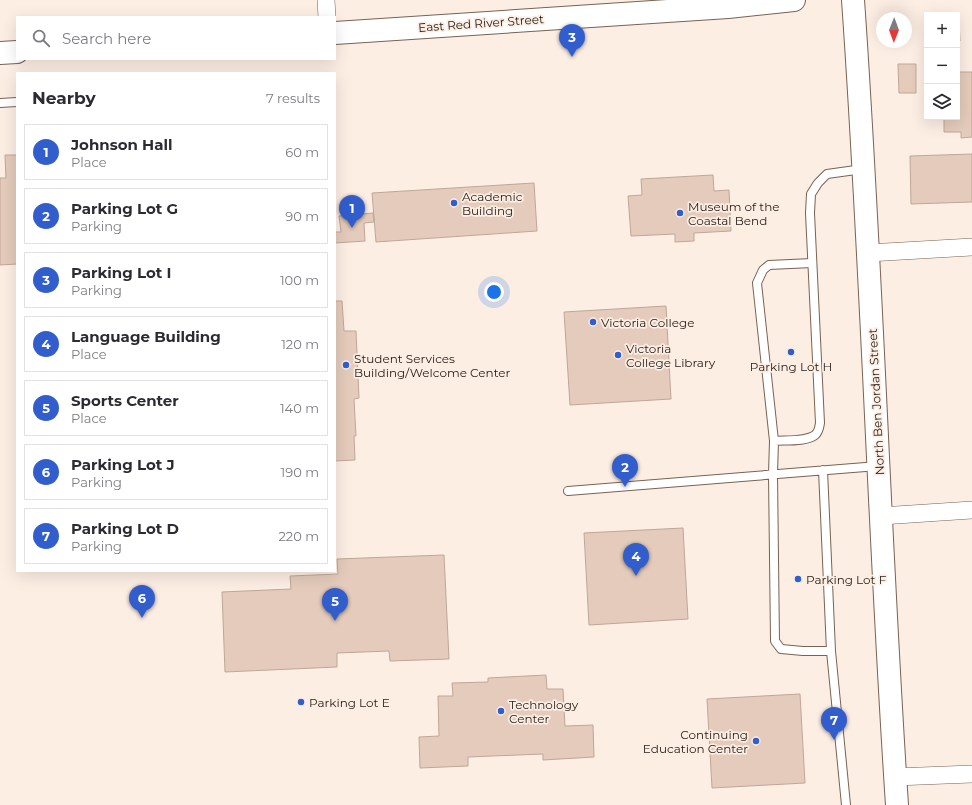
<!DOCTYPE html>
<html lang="en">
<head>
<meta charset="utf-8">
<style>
	body { margin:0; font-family:Montserrat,sans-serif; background:#f2f2f3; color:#2b2b33 }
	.controls { position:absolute; right:12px; top:12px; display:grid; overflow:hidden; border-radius:0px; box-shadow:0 4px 16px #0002 }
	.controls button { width:36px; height:36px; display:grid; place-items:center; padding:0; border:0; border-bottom:1px solid #e1e1e2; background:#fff; color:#2b2b33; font:20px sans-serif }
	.compass { position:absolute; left:876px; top:12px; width:36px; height:36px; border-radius:50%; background:#fff; box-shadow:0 4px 16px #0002; rotate:181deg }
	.you { position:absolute; left:494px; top:292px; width:14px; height:14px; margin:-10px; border:3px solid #fff; border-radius:50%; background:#1a73e8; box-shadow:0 0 0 6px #1a73e833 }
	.badge { display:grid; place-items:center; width:26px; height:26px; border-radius:50%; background:#315dcd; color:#fff; font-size:13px; font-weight:700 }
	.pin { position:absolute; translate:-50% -33px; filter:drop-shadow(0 1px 2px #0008) }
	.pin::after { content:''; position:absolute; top:21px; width:14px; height:12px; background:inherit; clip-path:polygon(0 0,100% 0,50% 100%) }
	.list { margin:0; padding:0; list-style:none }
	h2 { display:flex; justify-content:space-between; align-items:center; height:52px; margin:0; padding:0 16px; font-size:17px }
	h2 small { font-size:13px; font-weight:400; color:#7c7c81 }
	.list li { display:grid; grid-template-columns:26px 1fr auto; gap:12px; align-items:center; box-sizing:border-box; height:56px; margin:0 8px 8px; padding:0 8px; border:1px solid #e1e1e2; border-radius:0px }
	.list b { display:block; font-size:15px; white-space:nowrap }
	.list p { margin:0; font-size:13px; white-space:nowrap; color:#7c7c81 }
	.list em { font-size:13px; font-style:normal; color:#7c7c81 }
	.icon { flex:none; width:22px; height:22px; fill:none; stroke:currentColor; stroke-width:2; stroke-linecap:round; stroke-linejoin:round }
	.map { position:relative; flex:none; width:972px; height:805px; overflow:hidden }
	.search { position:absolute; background:#fff; box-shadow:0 4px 16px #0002; left:16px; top:16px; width:320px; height:44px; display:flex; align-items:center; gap:10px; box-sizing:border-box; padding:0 14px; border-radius:0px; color:#7c7c81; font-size:15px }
	.panel { position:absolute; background:#fff; box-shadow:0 4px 16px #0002; left:16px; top:72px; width:320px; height:500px; border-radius:0px }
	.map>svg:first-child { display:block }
</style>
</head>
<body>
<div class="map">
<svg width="972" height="805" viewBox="0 0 972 805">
	<rect width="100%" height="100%" fill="#fdeee4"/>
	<path fill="#e4cbbb" stroke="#bfa798" d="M957,21H959L960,41H957Z
		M898,64H916V93H899Z
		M957,72H972V137L961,138V132H944V117H957Z
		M972,154V202L911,204L910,156Z
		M5,155H17V264L0,265V178H6Z
		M713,175L714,191L729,190L731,231L694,233V241L675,242V234L631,236L628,196L642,195L641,179Z
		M534,183L537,231L376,242L372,193Z
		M373,213L374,222L364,223L365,241L335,243V232H341L339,216Z
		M335,301H342L344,331H356L359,398L354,399L356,436H354L355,460L335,461Z
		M666,306L671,399L570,405L564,312Z
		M683,528L688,619L589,625L584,533Z
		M444,555L449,659L390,661L389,651L337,653V667L225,672L222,592L291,589L290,576L338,574L337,559Z
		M546,675L547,689H563L565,726L593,725L594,757L543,760V754L468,757V766L420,768L419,737L439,736L438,696H453L452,683L488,682V678Z
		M800,694L805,783L712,788L707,699Z"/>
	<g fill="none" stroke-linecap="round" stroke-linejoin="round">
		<g stroke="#786254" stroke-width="10">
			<path id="lane" d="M0,103L17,102
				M812,263L769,265L763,270L757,283L774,441L773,474L775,641L781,649L803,651H831
				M774,441C785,440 806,442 815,435C819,432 819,428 820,423L810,213L811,194L818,183L827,174L863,169
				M823,470L831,651L846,805
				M568,491L878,466"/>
		</g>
		<g stroke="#786254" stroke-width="18">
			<path id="street" d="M326,0L327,17
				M868,253L972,247
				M881,516L972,510
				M895,777L972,774"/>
		</g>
		<g stroke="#786254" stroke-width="24">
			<path id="secondary" d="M853,0C872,268 879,537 897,805
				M335,33L728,7L794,0
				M0,53L17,52"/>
		</g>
		<use href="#lane" stroke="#fff" stroke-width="8"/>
		<use href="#street" stroke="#fff" stroke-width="17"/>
		<use href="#secondary" stroke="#fff" stroke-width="22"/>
	</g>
	<g fill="#315dcd" stroke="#fdeee4" stroke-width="1.5">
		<circle cx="454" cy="203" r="4"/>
		<circle cx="680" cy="213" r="4"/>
		<circle cx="593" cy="322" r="4"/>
		<circle cx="791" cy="352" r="4"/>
		<circle cx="618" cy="355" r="4"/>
		<circle cx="346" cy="365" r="4"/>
		<circle cx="798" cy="579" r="4"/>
		<circle cx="301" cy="702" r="4"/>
		<circle cx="501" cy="711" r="4"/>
		<circle cx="756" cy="741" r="4"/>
	</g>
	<g text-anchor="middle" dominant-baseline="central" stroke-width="3.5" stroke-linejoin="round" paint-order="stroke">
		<g font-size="12" fill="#241b15" stroke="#fdeee4">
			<text transform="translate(481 23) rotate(-4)">East Red River Street</text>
			<text transform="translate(876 402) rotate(-93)">North Ben Jordan Street</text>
		</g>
		<g font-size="12" fill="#241b15" stroke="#fdeee4" text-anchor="start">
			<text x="462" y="196">Academic<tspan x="462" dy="14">Building</tspan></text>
			<text x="688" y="206">Museum of the<tspan x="688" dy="14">Coastal Bend</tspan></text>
			<text x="601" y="322">Victoria College</text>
			<text x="626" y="348">Victoria<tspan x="626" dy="14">College Library</tspan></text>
			<text x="354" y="358">Student Services<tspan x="354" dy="14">Building/Welcome Center</tspan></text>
			<text x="791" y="366" text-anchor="middle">Parking Lot H</text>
			<text x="806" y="579">Parking Lot F</text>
			<text x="309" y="702">Parking Lot E</text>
			<text x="509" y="704">Technology<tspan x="509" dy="14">Center</tspan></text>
			<text x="748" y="734" text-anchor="end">Continuing<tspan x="748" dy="14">Education Center</tspan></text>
		</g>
	</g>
</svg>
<div class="controls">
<button>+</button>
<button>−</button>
<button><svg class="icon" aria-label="layers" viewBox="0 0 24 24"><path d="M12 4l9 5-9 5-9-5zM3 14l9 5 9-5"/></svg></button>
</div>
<svg class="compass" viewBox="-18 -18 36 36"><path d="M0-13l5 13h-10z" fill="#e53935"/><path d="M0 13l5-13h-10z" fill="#7c7c81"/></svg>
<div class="you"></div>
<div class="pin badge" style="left:352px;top:228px">1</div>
<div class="pin badge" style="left:625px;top:487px">2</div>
<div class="pin badge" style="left:572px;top:57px">3</div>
<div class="pin badge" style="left:636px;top:576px">4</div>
<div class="pin badge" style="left:335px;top:621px">5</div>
<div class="pin badge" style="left:142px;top:618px">6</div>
<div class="pin badge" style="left:834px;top:740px">7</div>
<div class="search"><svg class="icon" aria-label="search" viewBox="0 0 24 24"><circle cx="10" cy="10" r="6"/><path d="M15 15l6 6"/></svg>Search here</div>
<section class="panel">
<h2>Nearby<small>7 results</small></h2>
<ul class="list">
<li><span class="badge">1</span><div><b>Johnson Hall</b><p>Place</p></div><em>60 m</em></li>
<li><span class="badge">2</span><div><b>Parking Lot G</b><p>Parking</p></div><em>90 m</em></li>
<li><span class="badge">3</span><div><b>Parking Lot I</b><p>Parking</p></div><em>100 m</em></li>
<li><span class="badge">4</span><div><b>Language Building</b><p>Place</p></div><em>120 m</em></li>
<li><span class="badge">5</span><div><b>Sports Center</b><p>Place</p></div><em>140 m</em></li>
<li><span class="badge">6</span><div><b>Parking Lot J</b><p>Parking</p></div><em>190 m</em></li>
<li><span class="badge">7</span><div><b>Parking Lot D</b><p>Parking</p></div><em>220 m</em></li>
</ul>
</section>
</div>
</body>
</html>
